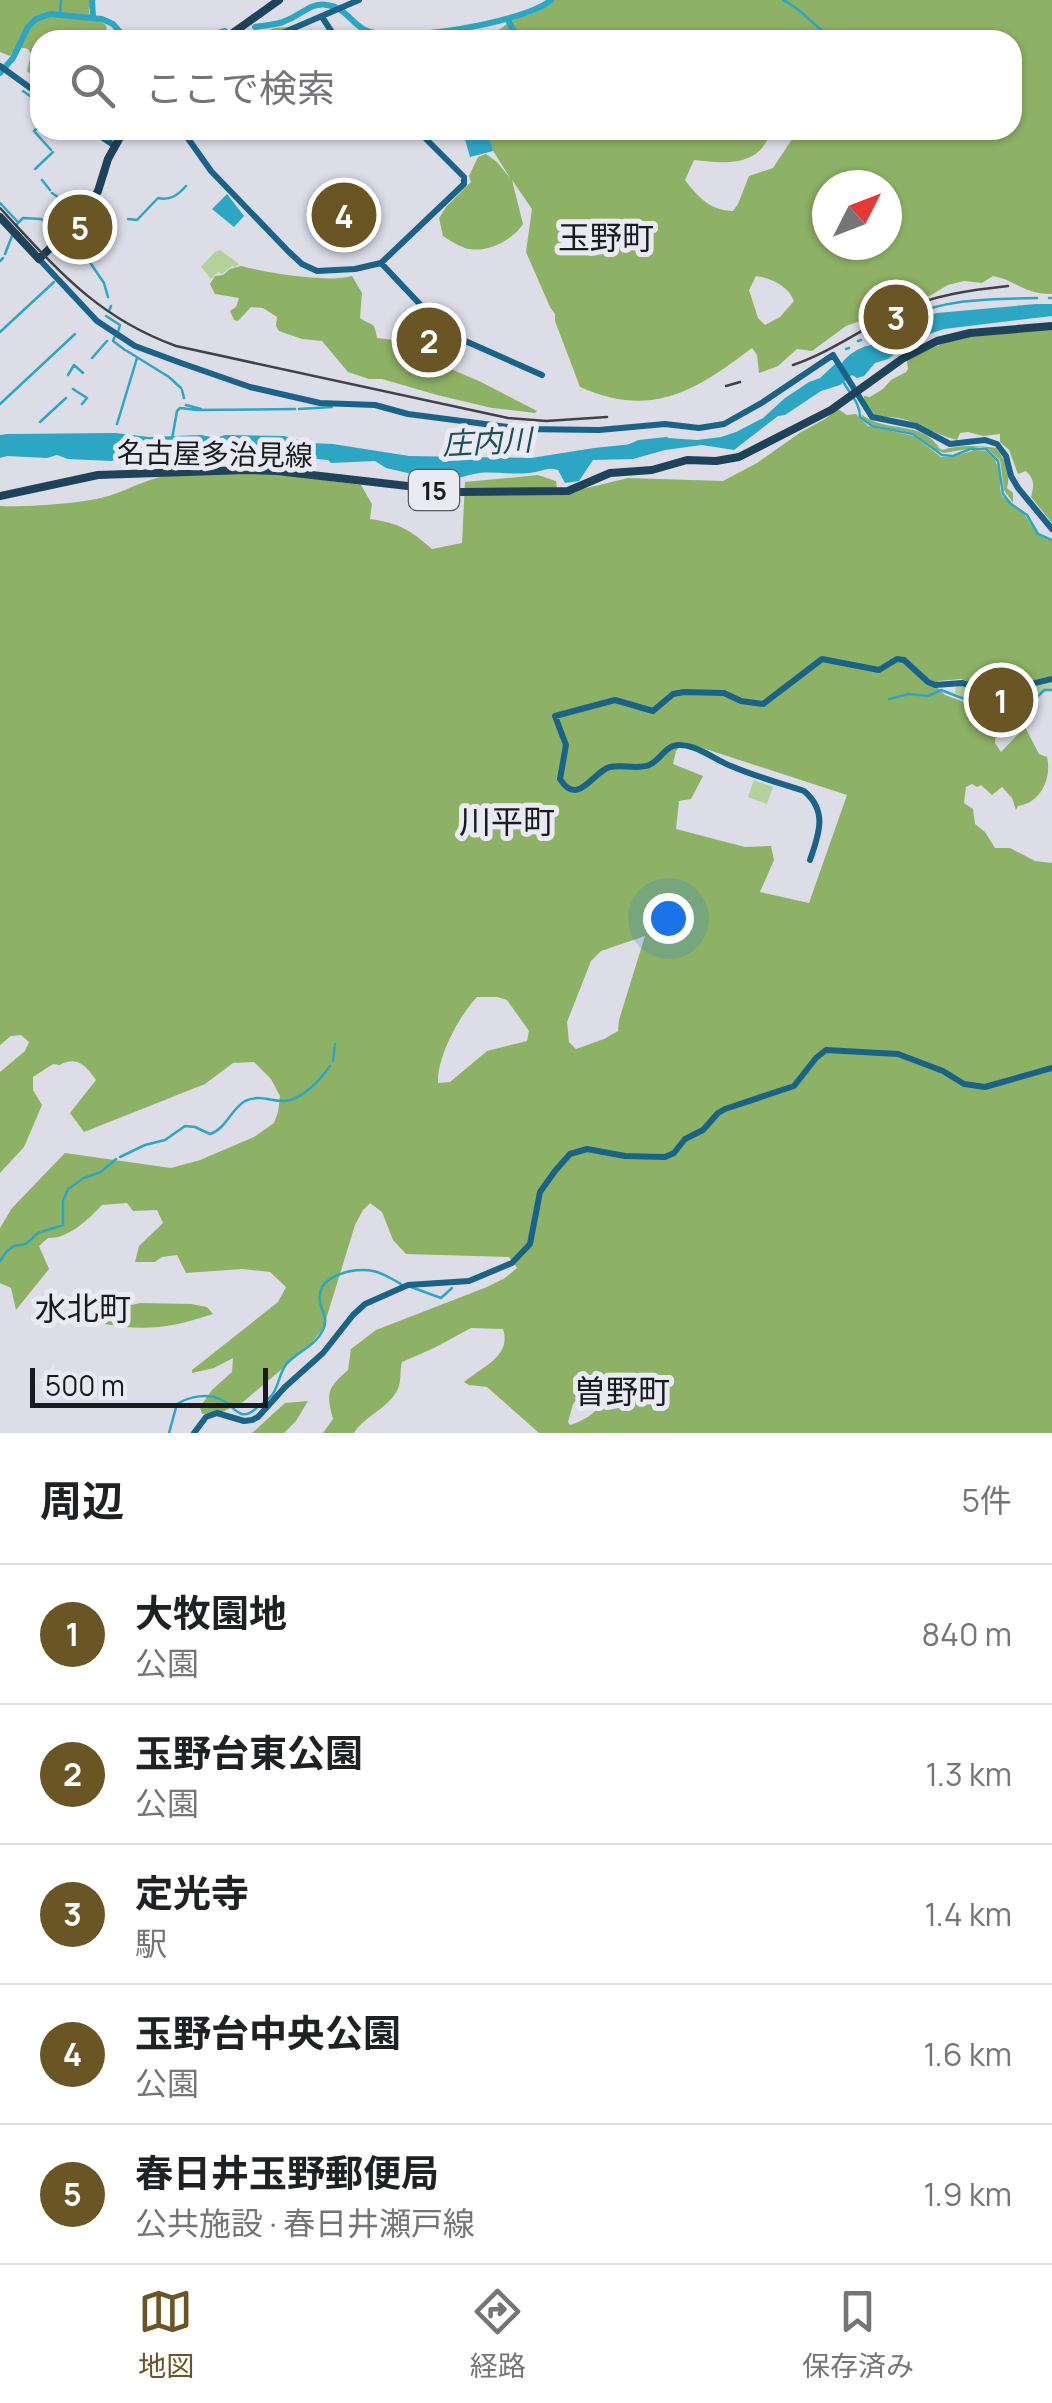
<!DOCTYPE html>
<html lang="ja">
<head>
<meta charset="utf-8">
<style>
	body { margin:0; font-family:Manrope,"Noto Sans JP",sans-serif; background:#f2f2f2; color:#202124 }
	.compass { position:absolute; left:812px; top:170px; width:90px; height:90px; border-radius:50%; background:#fff; box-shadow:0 2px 8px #0004; rotate:48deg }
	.scale { position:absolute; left:30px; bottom:25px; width:238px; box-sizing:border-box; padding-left:10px; border:5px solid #191a1d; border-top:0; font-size:28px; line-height:35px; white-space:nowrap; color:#191a1d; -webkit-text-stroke:8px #eaeaf4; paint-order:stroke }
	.you { position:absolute; left:668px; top:918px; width:35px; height:35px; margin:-25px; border:8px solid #fff; border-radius:50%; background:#1a73e8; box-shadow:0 0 0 15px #1a73e833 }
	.badge { display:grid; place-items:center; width:65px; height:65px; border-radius:50%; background:#6a5524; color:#fff; font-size:32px; font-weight:700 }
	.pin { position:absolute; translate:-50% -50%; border:5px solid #fff; box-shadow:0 2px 10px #0006 }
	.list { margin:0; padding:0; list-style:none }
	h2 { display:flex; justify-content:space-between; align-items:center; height:130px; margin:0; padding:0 40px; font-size:42px }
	h2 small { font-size:32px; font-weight:400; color:#757577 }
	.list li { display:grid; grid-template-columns:65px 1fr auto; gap:30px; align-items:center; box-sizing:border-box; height:140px; padding:0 40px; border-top:2px solid #e0e0e0 }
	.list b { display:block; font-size:38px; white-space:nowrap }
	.list p { margin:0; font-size:32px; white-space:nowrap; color:#757577 }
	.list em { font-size:32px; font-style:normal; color:#757577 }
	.icon { flex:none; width:55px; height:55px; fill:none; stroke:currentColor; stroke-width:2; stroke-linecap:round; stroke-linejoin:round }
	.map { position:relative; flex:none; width:1052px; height:1433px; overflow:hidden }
	.search { position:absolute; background:#fff; box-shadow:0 2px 8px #0004; left:30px; right:30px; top:30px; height:110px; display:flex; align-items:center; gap:25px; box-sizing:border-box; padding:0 35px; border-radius:30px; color:#757577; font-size:38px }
	.sheet { height:830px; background:#fff }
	nav { display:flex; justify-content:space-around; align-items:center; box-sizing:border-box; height:140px; border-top:2px solid #e0e0e0; background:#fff; font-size:28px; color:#757577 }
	nav a { display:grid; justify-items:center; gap:5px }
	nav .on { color:#6a5524 }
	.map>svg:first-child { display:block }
</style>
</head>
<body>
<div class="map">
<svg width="1052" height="1433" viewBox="0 0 1052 1433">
	<rect width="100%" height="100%" fill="#dcdde7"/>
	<path fill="#b5d099" d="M343,200L373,230C364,238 336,246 324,242C317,240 315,236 311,231Z
		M220,250L239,264L235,267L232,266L222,274L218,272L211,279L201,267L215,252Z
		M1052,682V690C1039,693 1036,701 1025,708C1005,720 973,702 955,693L956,685L985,690Z
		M754,780L773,787L767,804L748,797Z"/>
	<path fill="#8eb265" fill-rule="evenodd" d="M0,0H96L89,8V14L106,25L108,40H40V83L27,71L31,54L28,49C20,46 15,50 10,56L0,52Z
		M553,0H1052V294C1022,294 1018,281 993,276L982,283L964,281L948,285L926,298L846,326L812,351L797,349L778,366L759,373L757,355L752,348C695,391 652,419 580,387L555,321V314L550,307L526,252L532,209L512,180L523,224C512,241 485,254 465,248C457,245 449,240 443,236L439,218L447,206L471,182L469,176L478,157L486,154L497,162L510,178L492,149L487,130H764L768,138C755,168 721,163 694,160L685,180C698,197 711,211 733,211L738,204L749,176L773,168L798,130H1012V40H556L551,36L539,40H493V34L511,21L534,13ZM827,185H887V245H827ZM756,276C771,278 788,286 794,301L780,317L765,325L758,318L749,290Z
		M290,27L299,32L314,36L324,30L333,40H246L274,28Z
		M241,266C268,273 327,283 352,276L362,293L360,318C373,327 374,320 377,338L394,340L418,324L422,325L424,329L418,344L437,363L481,382L537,411L535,413L492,408L437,395L382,379H369L348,372L322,341L302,339L279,331L276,326L277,317L263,308L251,307L238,321L234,320L230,311L236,307L239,298L215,294L210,284L215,276L223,275L230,269Z
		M1052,329V523L1031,497C1034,486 1035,480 1026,471L1018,474L1009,450L1000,442V434L983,436L968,432L960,433L957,440C927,433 913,415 878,417L874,414L864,399V396L870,397L883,389L891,380L906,372L908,369L907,361C953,332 999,332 1052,329Z
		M838,409L847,415L856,414L868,426L914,436L941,457H953L974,450L986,451L995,460L1000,472V488L1002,496L1024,514L1039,536L1052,541V678L1012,688L998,685L984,687L961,679L938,681L936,686L945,695L994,713L995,719L1004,722L1003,729L996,731L995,743L1001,752L1025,727L1039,754L1047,757C1052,778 1041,803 1018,806L1016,810L1012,798L1002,787L992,795L981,785L977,787L972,784L966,787L964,803L973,809L975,824L985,832L995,848H1010L1035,861L1052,863V1433H539L487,1387L469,1385L464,1382C482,1367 512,1356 503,1329L471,1328L434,1348L402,1362C400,1369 401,1379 399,1386C391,1408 365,1415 354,1433H323L333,1419C326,1393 327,1388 348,1370L351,1349L376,1330L487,1287L505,1278L517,1268L509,1257L406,1254L393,1240L382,1212L370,1203L363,1210L355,1225L323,1329L308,1347L243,1402L220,1413L202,1414L200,1407L212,1390L232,1372L233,1358L214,1368L192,1373V1370L278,1302L286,1287L270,1272L242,1269L186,1273L177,1255L162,1257L155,1262H135L139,1246L163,1223L157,1210L133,1211L127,1203L102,1205C89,1219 68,1239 48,1238L39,1246L49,1269L16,1310L11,1288L0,1283V1228L12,1208L65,1153L171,1168L200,1160L254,1137L274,1123L278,1112L280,1096L271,1079L254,1062L233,1063L205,1084L84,1132L70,1113L96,1080C89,1070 81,1058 67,1062C55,1065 66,1066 53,1064L33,1077V1090L42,1105L24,1147L0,1173V1072L25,1051L29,1042L21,1035L11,1036L0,1045V506C27,507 74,504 101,498C123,493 144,479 167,476C230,467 298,476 361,485L372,504L370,519C400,523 410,530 432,549L462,543L465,482L538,475L556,481L558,495L628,478L723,481L757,463L801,432L825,419ZM684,742L847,795L809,903L760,892L774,860L771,846L745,847L676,829L679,801L691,799L703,776L673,764L676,751ZM645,936L619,1020L618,1031L604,1039L576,1049L569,1042L567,1022L591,961L601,951ZM477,997H497L507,1000L529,1031L527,1041L487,1051L450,1082L438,1083C437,1057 459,1016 477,997ZM598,1374L605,1376L609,1383C604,1407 592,1418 570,1425L568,1422L573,1404Z
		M861,414C885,434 922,419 940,449L943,450C955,445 982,445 996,448C1005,459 1011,473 1007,488L1013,493V503L1004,490L1000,460L987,448L979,447L944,453L934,449L914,433L873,425L863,419Z
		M141,1303L191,1304L207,1307L213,1314C174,1327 146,1332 105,1324V1314L116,1308Z
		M308,1401L296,1421L284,1433H252L285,1403Z"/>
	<path fill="#2ba7c5" d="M487,131L493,151L470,157L464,136Z
		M227,194L244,216L234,227L212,209Z
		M1036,304H1052V316L944,329L929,334L913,339L888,359L875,363L864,376L857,378L852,375L840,385L821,391L785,415L778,416L734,450L702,445L665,450L633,459L593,460L579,481L565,483L558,470C548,467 546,470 535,472C517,476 497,471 479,473C464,475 455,482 440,476L434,479L386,468L375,461L331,463L328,460C321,459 313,459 306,457C295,453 290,449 279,452L270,449L265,453L258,450L252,453L189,457L182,451L151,458L132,455L111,461L68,459L57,455L47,458L7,456L0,458V435L7,434L116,433L149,437L201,435L216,438L225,435L284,436L310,443L333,444L409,456L531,458L594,448L652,442L668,438L697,440L721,437L736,432L763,418L785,398L809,382L820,378L835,364L842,363C848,354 864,344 875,345L895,330L911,333L918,319L937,313Z"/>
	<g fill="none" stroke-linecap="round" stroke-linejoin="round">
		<path stroke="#2ba7c5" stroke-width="2.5" d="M783,0C806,11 813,28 836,40
			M60,13L61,0
			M362,40L364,29
			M23,91L30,96
			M35,99L40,103
			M40,125L34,131L51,150
			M35,169L53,152
			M42,180L50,190
			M52,193L65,202L66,214
			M0,203L17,221
			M128,219L137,220L158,198C170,201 178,195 186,186
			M17,224L23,218L41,219L49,224L65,228
			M72,231L84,254
			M5,254L12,236
			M87,258L104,283L108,297
			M0,261L3,258
			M1049,298H1052
			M109,311L111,306
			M106,316L120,325L118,332
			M902,319C944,298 991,299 1037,298
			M887,327L899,320
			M880,330L884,329
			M0,332L54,282
			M873,333H875
			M115,336L113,341L125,350
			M858,341L861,340
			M846,349L849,348
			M127,351L169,377
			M92,358L107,341
			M68,375L74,365L83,373
			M170,378L181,388
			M842,379C848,393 860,401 860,417L872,426L913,434L942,455L953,456L970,449H986L998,461L1003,494L1011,504L1027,515L1038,534L1052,540
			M73,389L87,398L82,404
			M182,390L184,398
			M0,404L75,334
			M186,405L201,409
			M299,409L332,407
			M40,422L66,398
			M117,424L137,358
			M172,439L177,411L180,408L198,410L295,409
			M889,699L909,694L928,696L941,690L1006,715L1025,710L1044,690H1052
			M333,1061L335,1044
			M120,1157L145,1145L165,1140L185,1126L195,1127L210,1134C226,1129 231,1109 245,1101C260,1094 271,1102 285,1101C302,1100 321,1079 330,1066
			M0,1261L7,1251L14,1246L26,1244L38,1233L63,1225V1201L68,1189L84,1178L101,1172L116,1159
			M411,1287L441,1298L452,1288
			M169,1433L177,1404C190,1396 208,1393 222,1400C234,1406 240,1422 254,1410C259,1406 268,1400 272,1395C280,1385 279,1370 289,1361C301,1350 316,1345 323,1330C329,1317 321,1312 320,1301C316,1275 355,1267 373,1271C383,1273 392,1279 401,1284"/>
		<path stroke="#2ba7c5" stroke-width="6" d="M92,0L93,17
			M508,20L513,30L531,40
			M255,27C265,25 277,25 285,21C300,16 310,2 327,5C345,7 351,23 365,30C395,45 527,22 551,0
			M194,40L225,31
			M0,73L13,58L28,27L36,19L50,14L102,19L113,24L127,40
			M630,447L639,443L666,440"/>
		<path stroke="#196289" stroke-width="6" d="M322,17L337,40
			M266,40L359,0
			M0,66L40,95
			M91,130L115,146
			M182,130L211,171L288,251L302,264L317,271L355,269L381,263L464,184V177L417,130
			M39,259L97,321L135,346L181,363L250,387L320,403L375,405L408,414L524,429L599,430L665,424L699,428L724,424L763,402L833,355L872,417L916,426L950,444L985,440L997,444L1006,456L1011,476L1018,488L1052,529
			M381,263L432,317L454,336L542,375
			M810,860C819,834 828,811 804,791C780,783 754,776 731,766C715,760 691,740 673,746C663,750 659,761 649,765C636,770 623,764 610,767C593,771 578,808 560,779L566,745L555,716L615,700L653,711L673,694L684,692L724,693L741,701L763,704L822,659L879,670L897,659L904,660L928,682L935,685L962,683L984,689H1011L1052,679
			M194,1433L206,1417L217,1413L244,1421L252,1420L258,1417L285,1387L323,1353L353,1315L365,1304L408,1285L469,1281L512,1263L530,1244L540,1192L555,1171L570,1154L587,1149L625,1156L665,1157L674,1153L685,1139L703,1130L718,1113L725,1109L794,1086L816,1058L826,1050L898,1054L943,1071L964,1084L985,1087L1052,1068"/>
		<path stroke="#1d4259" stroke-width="8" d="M223,40L279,0
			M0,217L39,259L86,213L98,191L108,159L124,130
			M0,496L98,475L246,470L277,471L460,492L568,491L610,473L652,470L687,460L716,461L739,457L831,410L902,359L937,341L970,333L1052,326"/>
		<path stroke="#414247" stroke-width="2.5" d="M0,208C56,268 96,317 176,346L508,418L546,421L607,417
			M793,365C831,352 863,328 899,311C934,295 971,290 1008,286
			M726,386L740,382"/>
	</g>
	<g text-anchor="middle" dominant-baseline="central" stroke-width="10" stroke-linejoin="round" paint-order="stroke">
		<rect fill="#eaeaf4" stroke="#58585e" stroke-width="2.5" x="409" y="470" width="50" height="40" rx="8"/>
		<g font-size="25" font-weight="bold" fill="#191a1d">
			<text x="434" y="490">15</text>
		</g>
		<g font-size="28" fill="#191a1d" stroke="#eaeaf4">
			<text transform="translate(215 453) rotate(1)">名古屋多治見線</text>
		</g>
		<g font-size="30" font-style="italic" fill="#1d4e5c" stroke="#eaeaf4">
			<text transform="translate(487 441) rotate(-3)">庄内川</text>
		</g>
		<g font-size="32" fill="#191a1d" stroke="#eaeaf4">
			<text x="606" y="237">玉野町</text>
			<text x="507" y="821">川平町</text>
			<text x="83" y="1308">水北町</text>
			<text x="622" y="1391">曽野町</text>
		</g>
	</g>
</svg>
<svg class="compass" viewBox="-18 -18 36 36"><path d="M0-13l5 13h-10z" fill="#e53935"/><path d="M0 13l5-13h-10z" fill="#757577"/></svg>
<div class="scale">500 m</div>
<div class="you"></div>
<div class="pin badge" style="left:1001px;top:700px">1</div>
<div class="pin badge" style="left:429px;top:340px">2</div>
<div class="pin badge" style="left:896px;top:317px">3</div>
<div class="pin badge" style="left:344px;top:215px">4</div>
<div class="pin badge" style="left:80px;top:227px">5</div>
<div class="search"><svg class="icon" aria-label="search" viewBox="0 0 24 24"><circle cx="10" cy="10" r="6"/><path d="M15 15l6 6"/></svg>ここで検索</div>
</div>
<section class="sheet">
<h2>周辺<small>5件</small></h2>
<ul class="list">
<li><span class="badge">1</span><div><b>大牧園地</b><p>公園</p></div><em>840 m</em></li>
<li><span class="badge">2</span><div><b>玉野台東公園</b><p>公園</p></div><em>1.3 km</em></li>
<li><span class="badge">3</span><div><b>定光寺</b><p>駅</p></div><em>1.4 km</em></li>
<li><span class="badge">4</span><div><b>玉野台中央公園</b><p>公園</p></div><em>1.6 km</em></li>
<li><span class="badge">5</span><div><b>春日井玉野郵便局</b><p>公共施設 · 春日井瀬戸線</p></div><em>1.9 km</em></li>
</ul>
</section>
<nav>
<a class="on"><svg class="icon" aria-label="map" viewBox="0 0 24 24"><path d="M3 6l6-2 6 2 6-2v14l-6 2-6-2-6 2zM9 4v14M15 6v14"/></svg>地図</a>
<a><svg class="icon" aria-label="directions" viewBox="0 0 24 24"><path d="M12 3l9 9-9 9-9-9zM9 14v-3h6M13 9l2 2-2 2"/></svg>経路</a>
<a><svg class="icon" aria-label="saved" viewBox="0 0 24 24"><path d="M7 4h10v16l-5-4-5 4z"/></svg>保存済み</a>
</nav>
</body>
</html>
